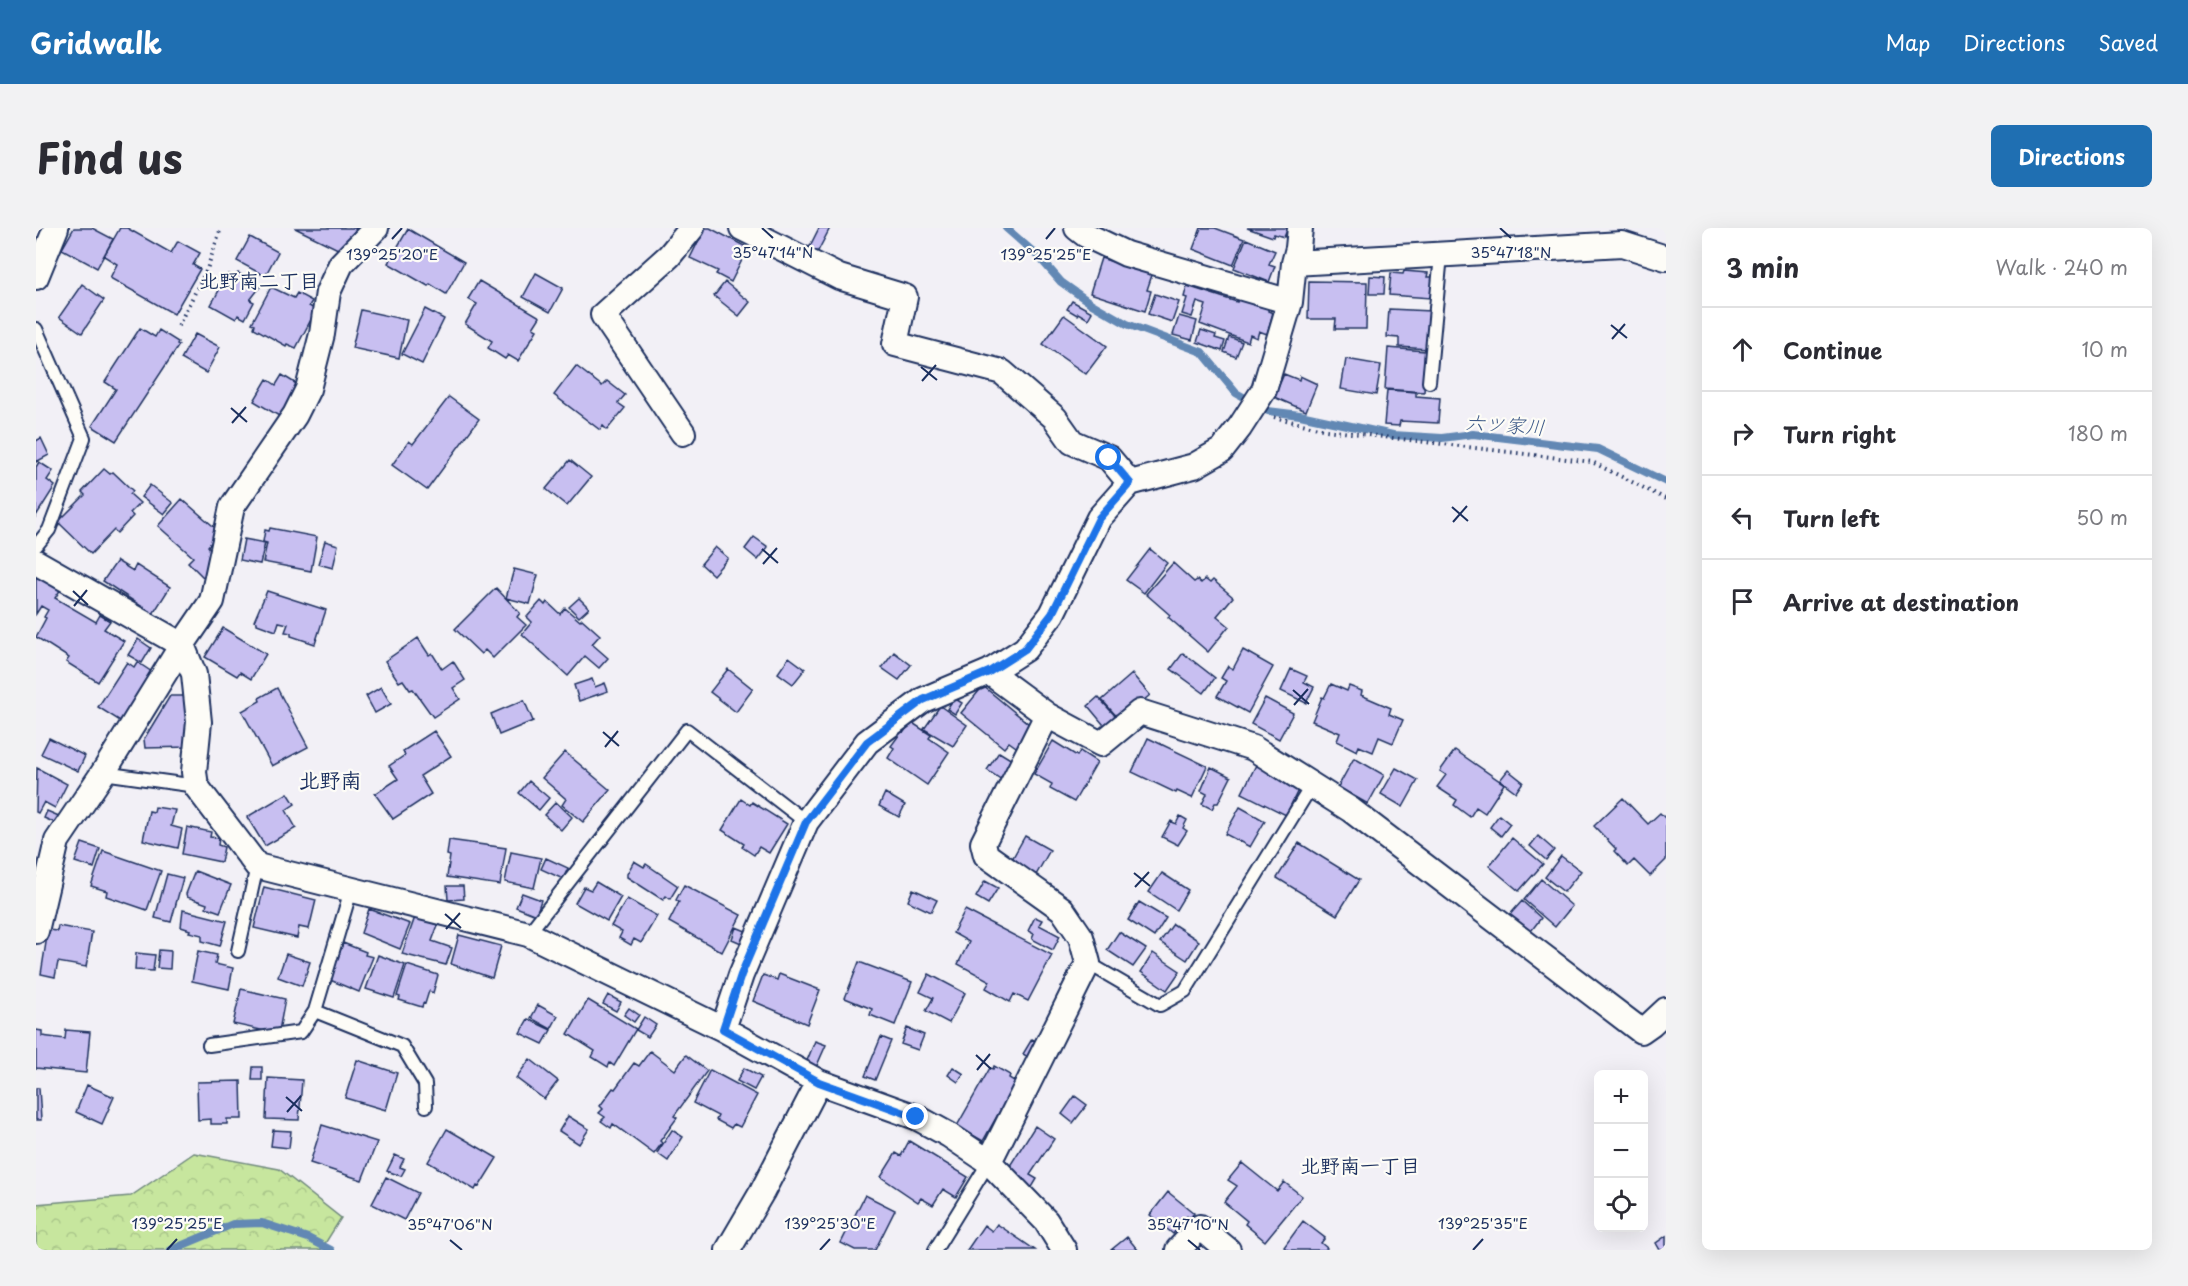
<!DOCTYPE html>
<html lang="en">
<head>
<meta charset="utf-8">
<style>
	body { margin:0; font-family:"Playpen Sans","Klee One",sans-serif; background:#f2f2f3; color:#2b2b33 }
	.controls { position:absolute; right:18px; bottom:18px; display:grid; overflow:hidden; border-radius:9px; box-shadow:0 6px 24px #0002 }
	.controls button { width:54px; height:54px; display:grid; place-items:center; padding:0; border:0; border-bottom:2px solid #e1e1e2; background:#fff; color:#2b2b33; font:30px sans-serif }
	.stop { position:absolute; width:18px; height:18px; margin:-14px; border:4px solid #1a73e8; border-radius:50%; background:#fff }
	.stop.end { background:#1a73e8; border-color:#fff; box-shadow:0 2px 6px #0008 }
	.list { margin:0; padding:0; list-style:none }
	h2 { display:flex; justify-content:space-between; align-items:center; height:78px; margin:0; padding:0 24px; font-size:26px }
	h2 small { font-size:20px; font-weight:400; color:#7c7c81 }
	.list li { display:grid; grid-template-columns:39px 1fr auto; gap:18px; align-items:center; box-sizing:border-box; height:84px; padding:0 24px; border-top:2px solid #e1e1e2 }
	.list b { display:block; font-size:22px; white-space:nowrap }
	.list em { font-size:20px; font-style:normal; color:#7c7c81 }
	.icon { flex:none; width:33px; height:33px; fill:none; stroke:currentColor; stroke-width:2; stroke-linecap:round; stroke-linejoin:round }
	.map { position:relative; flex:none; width:1630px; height:1022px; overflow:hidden; border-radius:9px }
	header { display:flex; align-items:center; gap:36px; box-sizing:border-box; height:84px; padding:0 30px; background:#1f6fb2; color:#fff }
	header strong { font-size:28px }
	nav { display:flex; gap:33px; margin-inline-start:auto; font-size:21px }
	.intro { display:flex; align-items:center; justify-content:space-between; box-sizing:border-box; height:144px; padding:0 36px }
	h1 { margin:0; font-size:42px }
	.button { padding:15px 27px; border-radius:9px; background:#1f6fb2; color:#fff; font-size:21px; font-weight:700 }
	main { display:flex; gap:36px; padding:0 36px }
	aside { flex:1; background:#fff; border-radius:9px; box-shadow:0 6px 24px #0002 }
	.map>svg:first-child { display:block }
</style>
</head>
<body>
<header>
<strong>Gridwalk</strong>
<nav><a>Map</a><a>Directions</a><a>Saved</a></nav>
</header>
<div class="intro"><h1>Find us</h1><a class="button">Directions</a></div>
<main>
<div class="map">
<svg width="1630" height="1022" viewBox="0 0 1630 1022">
	<defs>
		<pattern id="forest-crowns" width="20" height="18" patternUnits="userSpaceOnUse" patternTransform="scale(1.5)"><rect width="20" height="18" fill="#c7e69e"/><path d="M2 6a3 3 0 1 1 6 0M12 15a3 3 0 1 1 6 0" fill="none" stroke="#aac68a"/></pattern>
	</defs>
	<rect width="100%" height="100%" fill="#f2f0f6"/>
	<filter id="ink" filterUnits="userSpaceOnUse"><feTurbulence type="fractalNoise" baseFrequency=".0167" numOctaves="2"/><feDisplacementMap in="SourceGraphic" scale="12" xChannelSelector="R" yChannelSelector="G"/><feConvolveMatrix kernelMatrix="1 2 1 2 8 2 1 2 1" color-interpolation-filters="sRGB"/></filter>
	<g filter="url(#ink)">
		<path fill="url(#forest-crowns)" stroke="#718a7e" stroke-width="1.5" d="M158,925L243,941L305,990L285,1022H0V976L95,968Z"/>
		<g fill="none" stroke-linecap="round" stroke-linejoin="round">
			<path stroke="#6288b4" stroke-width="8" d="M970,0L1004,30L1025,54L1056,76L1091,96L1166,124L1200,165L1232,183L1264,187L1357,207L1406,210L1437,206L1562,221L1630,254
				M135,1022L197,996L226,995L272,1010L295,1022"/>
		</g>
		<path fill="#c8bff1" stroke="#1b2f5e" stroke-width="1.5" d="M38,0H56L77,11L61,40L26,21Z
			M84,0H91L135,25L142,13L164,25L157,37L164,41L138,86L74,50L81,36L68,28Z
			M259,0H320L308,24Z
			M669,0H674L712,20L695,54L680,46L682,43L654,30Z
			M783,0H794L781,25L773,20Z
			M1165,0H1179L1208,11L1197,37L1157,21Z
			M1211,0H1252L1248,9L1238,6L1237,9Z
			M372,1L428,34L410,66L394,56L392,58L352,35Z
			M214,9L242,24L229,48L201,33Z
			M1210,11L1239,23L1233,36L1239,38L1233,54L1198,40Z
			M1065,30L1116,47L1111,62L1115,63L1109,83L1054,65Z
			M1368,43L1392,45L1391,49H1397L1395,70L1353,67L1355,45L1367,46Z
			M202,45L225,58L214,72L218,74L209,91L202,87L200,91L175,77L192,46L199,49Z
			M500,45L527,60L514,84L487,69Z
			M1334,48L1349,49L1348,66H1333Z
			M443,53L504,89L497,100L501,102L482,133L472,127L469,131L452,120L456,113L429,96L441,76L432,71Z
			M1273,53L1331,54L1330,101H1299L1300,91H1272Z
			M689,54L714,74L703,88L678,68Z
			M46,56L68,72L46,105L23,89Z
			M1151,58L1201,74L1202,71L1217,76L1218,72L1233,77L1232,83L1237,85L1231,106L1223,103L1221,110L1214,107L1212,114L1164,96L1170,77L1161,74L1156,89L1146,86L1151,70L1148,69Z
			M235,59L258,70L261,65L276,73L273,78L280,82L260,120L251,116L250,118L218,100L219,96L216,95Z
			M1119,66L1143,74L1136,94L1112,86Z
			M1036,73L1056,84L1052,91L1042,85L1041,87L1031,81Z
			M389,81L408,91L386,136L366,126Z
			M1353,81L1395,83L1392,121L1363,119V110L1351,109Z
			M325,82L371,92L363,130L316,120Z
			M1028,87L1071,118L1050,146L1007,116Z
			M1143,88L1161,93L1156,112L1137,107Z
			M104,100L119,109L123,102L142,114L141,116L143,117L80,213L56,198L80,161L69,154Z
			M1165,102L1180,107L1179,110L1189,113L1186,123L1161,114Z
			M159,106L184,119L170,145L145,131Z
			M1193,109L1206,114L1200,129L1188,124Z
			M1352,120L1389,123L1387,149H1389L1388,164L1349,161Z
			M1310,131L1345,137L1340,167L1305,161Z
			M540,138L566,158L571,153L589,167L582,175L589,180L571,202L567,198L564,202L518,167Z
			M1248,146L1263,152L1264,148L1281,156L1270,183L1238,169Z
			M246,147L267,160L248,191L218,173L231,151L240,157Z
			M1351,162L1380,164V168L1404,170L1402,195L1364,193L1363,198L1348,197Z
			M413,169L443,191L391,262L356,237L373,213L377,216Z
			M5,210L13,227L0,234V213Z
			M534,232L555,249L531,278L510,261Z
			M3,234L17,243L11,252L19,258L0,288V239Z
			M68,241L74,246L77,244L97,263L94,266L104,275L94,285L97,288L81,305L78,302L55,326L22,294L49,267L46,264Z
			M114,257L137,275L128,286L105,269Z
			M146,271L184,304L172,318L181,331L169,351L152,334L157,329L122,298Z
			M234,300L281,309L275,343L227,334L231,315L227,314L229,302L233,303Z
			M718,309L732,319L722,332L709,321Z
			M208,311L229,315L224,336L204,332Z
			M289,313L302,317L297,340L282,336Z
			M679,319L692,330L677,347L665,336Z
			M1114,321L1131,335L1108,365L1090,352Z
			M81,333L97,343L100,337L134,359L117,386L67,353Z
			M1137,335L1158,354L1161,352L1165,355L1169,351L1174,355L1177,352L1197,369L1181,388L1193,398L1172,424L1132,389L1134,387L1110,366Z
			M478,341L502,347L494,376L470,370Z
			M0,346L25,361L19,370L60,394L64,387L74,393L68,401L88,413L62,454L30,434L33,430L0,409L10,390L8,389L12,382L5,378L0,386Z
			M460,360L484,385L481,389L490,397L457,430L449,422L445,426L419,401Z
			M231,363L290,382L279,416L255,408V405L249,404L252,396L243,394L240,403L221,396V394L218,393Z
			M543,370L553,380L543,389L533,379Z
			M505,373L509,377L511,374L524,386L529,380L544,393L546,391L564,407L556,416L572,430L563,440L549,428L532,448L486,406L496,394L491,389Z
			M187,400L230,426L215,451L204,444L201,448L169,429Z
			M382,410L393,427L396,425L406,441L417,433L429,452L417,460L424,471L397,489L377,461L374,462L367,452L363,454L349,433Z
			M102,411L115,420L106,435L92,427Z
			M1207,422L1237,439L1212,485L1181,468L1190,453L1185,450L1192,438L1197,441Z
			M858,424L875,437L863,452L846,440Z
			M1147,425L1179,450L1168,465L1135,441Z
			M753,429L769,441L757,456L742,445Z
			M91,434L98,439L101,434L119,446L92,498L62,479Z
			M692,441L717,461L700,484L674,464Z
			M1255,441L1271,448L1268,454L1278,459L1270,475L1245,463Z
			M1096,446L1114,467L1084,492L1066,472Z
			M556,451L559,459L569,455L572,463L543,473L538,457Z
			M1295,456L1311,463L1313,458L1326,463L1325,467L1355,480L1353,486L1367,492L1357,515L1343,509L1337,524L1323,518L1321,523L1301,513L1304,505L1276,493L1286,469L1288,470Z
			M947,458L999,501L987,524L973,514L968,520L925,485Z
			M345,459L355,476L339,485L330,468Z
			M241,460L272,519L236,538L206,483L224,473L223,470Z
			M134,468H154V519L109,520L108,511Z
			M1062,469L1083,492L1072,502L1052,478Z
			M918,470L926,475L919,486L911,481Z
			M1229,470L1257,485L1243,511L1215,496Z
			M488,472L497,493L463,507L455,486Z
			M904,478L931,497L917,518L888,501Z
			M875,494L895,507L893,510L913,524L891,557L852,530L858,520L855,518L866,503L868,504Z
			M398,503L415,528L384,548L395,566L357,591L339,566L362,551L353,538L369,527L367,523Z
			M13,510L49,528L42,543L5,526Z
			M1112,510L1171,538L1156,570L1141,563L1140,565L1096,544Z
			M1017,513L1041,528L1044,523L1061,534L1038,574L1014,561L1016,556L998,546Z
			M1419,522L1468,556L1449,585L1440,579L1434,589L1418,577L1421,572L1401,559L1410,547L1404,543Z
			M529,524L574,562L547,594L526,577L530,571L506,550Z
			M963,524L981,535L969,554L951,542Z
			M1318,530L1348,547L1332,576L1302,559Z
			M1220,537L1264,558L1250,587L1206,565Z
			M1175,539L1195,549L1182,575H1179L1176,581L1166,576L1171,566L1165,563Z
			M1,540L31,556L19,580L8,574L2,585L0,584Z
			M1360,540L1382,552L1367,579L1345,566Z
			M1472,542L1487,554L1480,564L1464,552Z
			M493,553L513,570L503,582L483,565Z
			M252,565L259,576L250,582L260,600L229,618L211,589Z
			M849,565L869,577L863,589L843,578Z
			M1587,570L1612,596L1624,585L1630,591V632L1614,648L1598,632L1592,638L1578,623L1580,621L1558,598Z
			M705,571L714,577L716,574L751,596L733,625L723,619L718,627L706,619L708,616L686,602Z
			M520,574L536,589L525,602L508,587Z
			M119,579L139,582L135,598L146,601L142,620L107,612L113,583L118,584Z
			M1204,579L1229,593L1214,619L1189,606Z
			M11,583L25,589L22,596L8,590Z
			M1463,587L1474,596L1465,608L1454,599Z
			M1144,588L1151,592L1147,600L1151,603L1142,617L1126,609L1135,593L1140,596Z
			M151,599L175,604L174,609L183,610L182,617L188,619L185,634L146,626Z
			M989,608L1014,622L1000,647L975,633Z
			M1502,608L1518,622L1510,632L1494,618Z
			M1476,610L1507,636L1483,663L1453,638Z
			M413,612L470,620L464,657L411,649L414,628L411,627Z
			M46,615L64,621L58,640L39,634Z
			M1263,615L1323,652L1301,687L1241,650Z
			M67,623L125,643L111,682L70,668L71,663L55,658Z
			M475,624L505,630L498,660L469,654Z
			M1525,628L1545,643L1528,664L1509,649Z
			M510,630L532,640L527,651L505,641Z
			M598,633L608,639L610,636L642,658L634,671L630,668L627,672L591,649V646Z
			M159,643L195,657L184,684L170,679L171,676L151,669L150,666Z
			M1126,645L1152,662L1140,682L1113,664Z
			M131,646L147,650L135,694L119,690Z
			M1505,651L1536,678L1519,699L1488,672Z
			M949,653L962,660L952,676L940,669Z
			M560,654L585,669L571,693L539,675L548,659L555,662Z
			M648,657L705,687L686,724L633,694L643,674L640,672Z
			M411,658H427L428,671L412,672Z
			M228,659L280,672L273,701L263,699L261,710L218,700Z
			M877,661L901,672L895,684L872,673Z
			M486,665L505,672L500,687L480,679Z
			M591,671L621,688L605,715L598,711L595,717L583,710L586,704L575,698Z
			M1486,673L1505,690L1492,707L1471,690Z
			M1103,674L1130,690L1118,709L1092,692Z
			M333,681L374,696L364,721L325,705Z
			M147,682L191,693L184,718L166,713V707L153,704L154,702L145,699Z
			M929,682L1016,727L992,773L978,766L974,774L950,760L954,753L922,736L933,714L917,705Z
			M379,689L402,697L396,713L416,720L410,737L366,726Z
			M999,689L1006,692L1003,697L1024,708L1017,722L996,711L998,706L992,703Z
			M1137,696L1163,713L1151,732L1124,714Z
			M22,698L56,704L50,739L22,734L19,749L5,746L12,702L21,703Z
			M700,699L717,706L712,718L696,711Z
			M1083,704L1110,721L1097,739L1071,722Z
			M423,707L465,718L456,750L415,736Z
			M307,715L330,724L329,727L337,729L323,764L294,752Z
			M123,722L135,723L134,741L121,740Z
			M162,723L181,727L179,736L197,740L193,761L156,753Z
			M100,725L119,727L117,743L99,742Z
			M1117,725L1144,743L1131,762L1105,744Z
			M250,726L274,734L266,758L242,749Z
			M342,727L369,737L358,770L330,761Z
			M823,734L876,754L859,797L834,787L836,781L809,770Z
			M371,737L402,747L397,765L393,763L389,776L387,775L386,779L363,772L364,769L361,768Z
			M743,746L784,762L771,796L717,773L727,747L741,752Z
			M893,746L929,765L913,795L890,783L897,770L884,764Z
			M205,761L249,771L243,803L239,805L197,796Z
			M572,767L585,774L580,783L567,776Z
			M552,772L600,801L578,838L574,835L572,839L556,829L559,823L532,806Z
			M502,777L522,788L515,801L495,790Z
			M593,780L603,787L598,794L588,787Z
			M608,789L620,797L612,809L600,802Z
			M492,791L515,802L507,816L484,805Z
			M871,800L888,807L882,822L865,816Z
			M0,802L6,803V808L29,811L30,802L54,804L50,845L0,840Z
			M845,809L855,813L839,852L829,848Z
			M996,811L1005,816L997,832L987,826Z
			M779,813L790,817L778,844L768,840Z
			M614,823L639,842L650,827L671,843L638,888L641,890L624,913L626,915L618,926L577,896L575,900L565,893L569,889L563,885L567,881L564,878L577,860L579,861L598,835L603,838Z
			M494,831L522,853L508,871L480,850Z
			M321,832L361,845L350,882L309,870Z
			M958,838L974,847L973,850L983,856L967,883L965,881L947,913L921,898L954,840L957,841Z
			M217,839H226V852H216Z
			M917,839L928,846L922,854L912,847Z
			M708,840L725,849L718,862L701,853Z
			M674,842L721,867L704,899L698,896L695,900L680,892L682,888L657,875Z
			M232,850L266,852L263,892L230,891Z
			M205,853L206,891H191V896H175V891L162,892L161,854Z
			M51,857L78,869L66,896L40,884Z
			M0,860H3L5,892H0Z
			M1039,868L1051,877L1037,895L1026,886Z
			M532,888L553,901L543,916L523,903Z
			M286,897L341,914L326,952L274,935Z
			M999,898L1018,911L994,947L1001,951L995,961L970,944Z
			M411,901L461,930L443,959L441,958L439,962L392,934Z
			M237,902L255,903L253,920L235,918Z
			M636,902L647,909L632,933L621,925Z
			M873,913L932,949L920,969L907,961L897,977L885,970L882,974L845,949L860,925L865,928Z
			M359,927L368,931L364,939L369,941L365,948L351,943Z
			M1206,935L1241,963L1248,954L1266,968L1229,1013L1209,996L1211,993L1188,974L1201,958L1192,952Z
			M350,949L382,965L368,992L336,976Z
			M1132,964L1158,985L1154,990L1151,988L1137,1006L1114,987Z
			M829,967L859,982L839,1022H819L805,1015Z
			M1267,993L1289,1010L1285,1015L1291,1020L1289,1022H1252L1248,1019Z
			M961,996L999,1022H931L948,997L956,1003Z
			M1630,1008V1022H1624L1620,1015Z
			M1091,1009L1102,1022H1075Z"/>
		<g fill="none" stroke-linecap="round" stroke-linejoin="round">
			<g stroke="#1b2f5e" stroke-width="16">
				<path id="service" d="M0,101L48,210L13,302L0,318
					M1393,154L1405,27
					M67,545L160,558
					M315,662L279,783L366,818L389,856L390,878
					M492,706L651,502L770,594
					M202,723L221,638
					M1052,735L1124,777L1149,763L1276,557
					M173,817L265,804L279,783
					M899,1022L953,934"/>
			</g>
			<g stroke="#1b2f5e" stroke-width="28">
				<path id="minor" d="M706,0L803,49L869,69L859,116L966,144L1019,190L1036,214L1073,230L1094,255
					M1041,0L1050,7L1090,26L1254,74
					M1258,35L1586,16L1630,30
					M0,49L20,0
					M647,205L567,87L633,28L656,0
					M0,334L146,417L158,446L163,494L158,544L160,558L221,638L492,706L687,801L783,854L880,889L913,907L953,934L1010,993L1028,1022
					M953,444L1011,487L1065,516L1104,484L1217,520L1315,582L1605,803L1615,796L1630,782
					M0,703L21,613L67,545L146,417L176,373L196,279L259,187L272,161L286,106L292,64L305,36L340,0
					M687,801L705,747L770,594L831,514L887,472L953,444L989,421L1016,386L1063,290L1094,255L1158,238L1186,222L1204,199L1228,162L1254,74L1258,35L1262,20L1264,0
					M953,934L1052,735L1045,709L1026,681L950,627L947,615L1011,487
					M692,1022L726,964L783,854
					M1142,1022L1164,999L1192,1022"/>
			</g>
			<path stroke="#1b2f5e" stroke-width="4" stroke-dasharray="1.5 4.5" stroke-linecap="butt" d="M142,98L171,41L185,0
				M1238,189L1290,202L1556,234L1630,271"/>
			<use href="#service" stroke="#fdfcf7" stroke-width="12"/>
			<use href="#minor" stroke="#fdfcf7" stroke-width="24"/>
		</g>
	</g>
	<g fill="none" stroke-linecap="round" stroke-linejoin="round" filter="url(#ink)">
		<path stroke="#1a73e8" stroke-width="8" d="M880,889L783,854L687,801L705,747L770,594L831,514L887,472L953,444L989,421L1016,386L1063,290L1094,255L1073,230"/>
	</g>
	<path fill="none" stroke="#1b2f5e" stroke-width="2" d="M726,0L737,10M1464,0L1475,10M356,11L366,0M1010,11L1019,0M1575,97L1591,110M1576,111L1589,96M885,139L901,152M886,153L900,137M195,180L211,194M196,195L210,179M1416,279L1432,293M1417,294L1431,278M726,321L742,335M727,336L741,320M37,363L52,377M38,378L51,362M1257,462L1273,476M1258,477L1272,461M567,504L583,518M569,519L582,503M1098,645L1114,658M1099,659L1113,644M409,686L425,700M410,701L424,685M940,827L955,841M941,842L954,826M250,869L266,883M251,884L265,868M414,1012L426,1022M1152,1012L1164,1022M131,1022L141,1011M784,1022L794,1011M1437,1022L1447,1011"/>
	<g text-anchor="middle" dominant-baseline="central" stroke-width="4.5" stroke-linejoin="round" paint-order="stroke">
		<g font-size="20" font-weight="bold" fill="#1b2f5e" stroke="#fdfcf7">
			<text x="223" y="52">北野南二丁目</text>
			<text x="1324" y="937">北野南一丁目</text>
		</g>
		<g font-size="20" font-style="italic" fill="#3f5b89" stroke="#fdfcf7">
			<text transform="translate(1469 196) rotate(4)">六ツ家川</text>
		</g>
		<g font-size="21" font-weight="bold" fill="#1b2f5e" stroke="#fdfcf7">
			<text x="294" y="551">北野南</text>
		</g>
	</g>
	<g font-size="15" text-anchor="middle" fill="#1b2f5e" stroke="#fdfcf7" stroke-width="4.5" stroke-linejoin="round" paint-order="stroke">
		<text x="737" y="30">35°47'14"N</text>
		<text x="1475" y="30">35°47'18"N</text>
		<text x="356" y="32">139°25'20"E</text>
		<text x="1010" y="32">139°25'25"E</text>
		<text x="141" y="1001">139°25'25"E</text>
		<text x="794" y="1001">139°25'30"E</text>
		<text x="1447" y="1001">139°25'35"E</text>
		<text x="414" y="1002">35°47'06"N</text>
		<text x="1152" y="1002">35°47'10"N</text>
	</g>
</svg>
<div class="controls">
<button>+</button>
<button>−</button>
<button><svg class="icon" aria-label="locate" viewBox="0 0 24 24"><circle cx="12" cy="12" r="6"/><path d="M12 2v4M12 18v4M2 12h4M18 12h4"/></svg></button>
</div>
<div class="stop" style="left:1073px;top:230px"></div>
<div class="stop end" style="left:880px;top:889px"></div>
</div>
<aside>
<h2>3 min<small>Walk · 240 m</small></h2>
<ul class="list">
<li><svg class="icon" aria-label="ahead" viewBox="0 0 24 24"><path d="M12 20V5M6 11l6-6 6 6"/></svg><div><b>Continue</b></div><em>10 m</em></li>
<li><svg class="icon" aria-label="right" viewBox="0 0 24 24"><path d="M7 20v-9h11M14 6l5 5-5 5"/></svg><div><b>Turn right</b></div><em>180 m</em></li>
<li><svg class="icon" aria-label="left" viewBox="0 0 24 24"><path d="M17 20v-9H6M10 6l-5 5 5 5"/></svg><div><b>Turn left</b></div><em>50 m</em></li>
<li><svg class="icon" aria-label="arrive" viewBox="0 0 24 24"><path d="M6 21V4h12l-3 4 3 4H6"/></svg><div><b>Arrive at destination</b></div></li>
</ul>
</aside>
</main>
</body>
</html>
